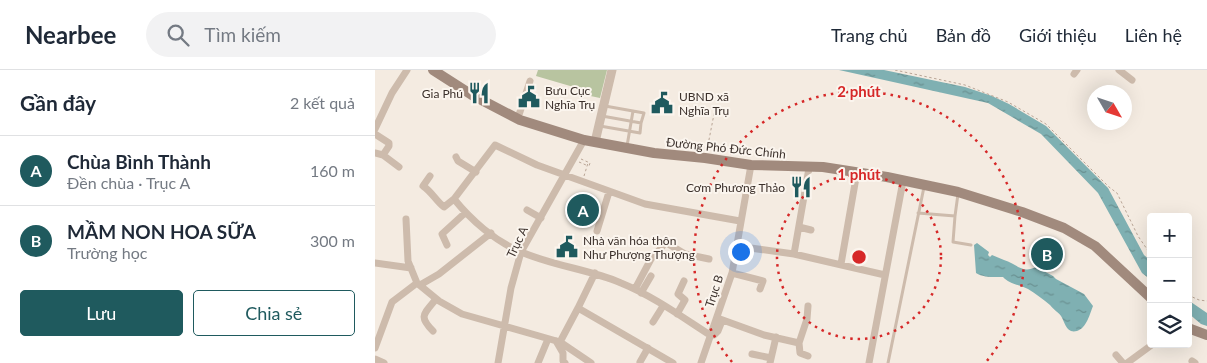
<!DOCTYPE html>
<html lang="vi">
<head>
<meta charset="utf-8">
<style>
	body { margin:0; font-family:Lato,sans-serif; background:#f2f2f3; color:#1f2937 }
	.controls { position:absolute; right:15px; bottom:15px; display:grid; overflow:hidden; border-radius:5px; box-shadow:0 5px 20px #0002 }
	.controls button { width:45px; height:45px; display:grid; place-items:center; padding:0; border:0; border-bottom:1px solid #e0e1e3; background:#fff; color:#1f2937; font:25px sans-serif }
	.compass { position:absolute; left:712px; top:15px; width:45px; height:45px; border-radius:50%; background:#fff; box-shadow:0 5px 20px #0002; rotate:129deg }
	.you { position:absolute; left:365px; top:181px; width:18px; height:18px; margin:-12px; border:4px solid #fff; border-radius:50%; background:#1a73e8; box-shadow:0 0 0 8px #1a73e833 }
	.badge { display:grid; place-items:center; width:32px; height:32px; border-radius:50%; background:#1f5a5e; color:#fff; font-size:16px; font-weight:700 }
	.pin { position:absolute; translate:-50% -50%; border:2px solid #fff; box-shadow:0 1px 5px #0006 }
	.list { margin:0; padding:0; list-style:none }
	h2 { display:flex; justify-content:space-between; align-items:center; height:65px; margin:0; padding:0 20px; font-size:21px }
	h2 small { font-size:16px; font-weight:400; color:#747a83 }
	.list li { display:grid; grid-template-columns:32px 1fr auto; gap:15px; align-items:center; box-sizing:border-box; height:70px; padding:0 20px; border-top:1px solid #e0e1e3 }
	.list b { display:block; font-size:19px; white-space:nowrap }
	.list p { margin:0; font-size:16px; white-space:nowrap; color:#747a83 }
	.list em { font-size:16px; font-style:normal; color:#747a83 }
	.actions { display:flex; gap:10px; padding:15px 20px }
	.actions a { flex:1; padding:11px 0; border:1px solid #1f5a5e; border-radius:5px; text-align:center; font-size:18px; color:#1f5a5e }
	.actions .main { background:#1f5a5e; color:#fff }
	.icon { flex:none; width:28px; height:28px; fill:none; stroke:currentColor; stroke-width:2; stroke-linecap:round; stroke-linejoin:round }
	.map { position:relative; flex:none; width:832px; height:293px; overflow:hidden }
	header { display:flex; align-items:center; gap:30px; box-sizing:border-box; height:70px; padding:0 25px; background:#fff; border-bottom:1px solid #e0e1e3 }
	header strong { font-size:24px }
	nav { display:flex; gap:28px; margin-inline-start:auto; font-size:18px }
	.search { width:350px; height:45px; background:#f2f2f3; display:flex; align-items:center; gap:12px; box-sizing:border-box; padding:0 18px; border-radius:28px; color:#747a83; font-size:19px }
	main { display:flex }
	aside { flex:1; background:#fff }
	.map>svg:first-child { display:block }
</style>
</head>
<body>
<header>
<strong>Nearbee</strong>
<div class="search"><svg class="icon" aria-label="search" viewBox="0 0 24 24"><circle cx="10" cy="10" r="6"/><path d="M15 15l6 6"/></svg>Tìm kiếm</div>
<nav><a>Trang chủ</a><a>Bản đồ</a><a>Giới thiệu</a><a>Liên hệ</a></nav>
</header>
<main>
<aside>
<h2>Gần đây<small>2 kết quả</small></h2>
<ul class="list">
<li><span class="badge">A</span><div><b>Chùa Bình Thành</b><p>Đền chùa · Trục A</p></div><em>160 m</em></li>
<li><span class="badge">B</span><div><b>MẦM NON HOA SỮA</b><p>Trường học</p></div><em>300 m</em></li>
</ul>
<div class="actions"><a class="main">Lưu</a><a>Chia sẻ</a></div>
</aside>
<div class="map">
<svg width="832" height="293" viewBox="0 0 832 293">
	<defs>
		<pattern id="water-ripples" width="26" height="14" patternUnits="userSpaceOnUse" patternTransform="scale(1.25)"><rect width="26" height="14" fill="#7fb0b2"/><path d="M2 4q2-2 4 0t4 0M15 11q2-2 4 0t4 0" fill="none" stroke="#699091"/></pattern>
	</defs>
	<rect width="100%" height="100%" fill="#f4ebe1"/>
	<path fill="#b8c4a0" d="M163,0H232L225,28L206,24V22L202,21V18L161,6Z"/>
	<path fill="url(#water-ripples)" d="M464,0H509L590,17L617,26L634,34L671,56L733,118L769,185L776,191V210L767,203L723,123L666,64L613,33Z
		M602,173L614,182L613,185L615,187L617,185C621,187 625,188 629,190C642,194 647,204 661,197L678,206L681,209L709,224L718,236C715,243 712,258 702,261C691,264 690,252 686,246C684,243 678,239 675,235C668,229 661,224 653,219C645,215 634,214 628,207C620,207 609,208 601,203L599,175Z
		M813,230L832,243V256L826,254L813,243Z"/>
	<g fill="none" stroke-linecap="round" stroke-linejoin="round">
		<path stroke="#b9a596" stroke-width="1" stroke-dasharray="2.5 2.5" stroke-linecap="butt" d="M520,0L590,15L633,32L671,54L734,117L742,123L763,166L776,185
			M332,80L340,39
			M206,89L215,93L214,96H212
			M204,92L211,95
			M209,106L213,93
			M813,225L824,230L832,231"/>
		<path stroke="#cdbbac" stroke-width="3" d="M230,36L258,41L252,76
			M258,41L269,43L266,53
			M225,56L265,63L266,53L227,46
			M543,143L580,146L583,124
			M580,146L578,172L596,175
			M513,293L549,117"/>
		<path stroke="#cdbbac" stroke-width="7" d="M744,0L757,10
			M699,4L702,0
			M143,48L155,11
			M0,59L17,23L32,0
			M0,64L14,73V76L8,85L24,97
			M0,83L8,85
			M81,87L83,91L101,102
			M55,106L48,116C57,122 61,131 69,137L79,129
			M152,140L166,148
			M31,149L33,191L42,213L64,231L87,244L185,272L216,293
			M424,157L436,160
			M222,161L234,122
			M72,175L67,164L90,143
			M361,176L419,184L510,205
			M419,184L434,98
			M0,193L36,198
			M466,194L482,102
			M357,203L388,211L385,219
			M45,215L64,204L116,163
			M260,219L276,189L287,177L290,172L310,184L334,189
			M266,223L276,206
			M203,238L298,293
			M302,244L310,230L303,224L309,211
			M345,249L389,265L424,273L432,249L433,236
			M347,251L343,261L339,265H335C307,247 278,226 246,213C214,199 177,196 144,181C120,171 96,150 79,129L120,75L162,95L270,134L365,151
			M278,252L288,236
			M58,261C43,246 49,244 61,229
			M181,271L188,283V291L190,293
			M185,272L203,238L220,203
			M424,273L425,283L433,286
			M0,278L17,232L42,213
			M377,284L396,288
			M741,285L748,293
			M0,289L9,293
			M817,291L820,293
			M265,292L273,278
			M123,293L136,218L146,182L209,70
			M163,293L173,269
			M326,293L357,203L376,95
			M395,293L401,267
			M494,293L528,111
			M752,293L778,274"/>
		<path stroke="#cdbbac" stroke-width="9" d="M220,72L237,0"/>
		<path stroke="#a18a7d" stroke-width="10" d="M58,0L97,25L145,50L209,70L279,83L330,88L376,95L448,97L512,107L583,122L647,142L689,158L720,176L776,228
			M813,258L832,265"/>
	</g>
	<g fill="none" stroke="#d62828" stroke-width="2.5" stroke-dasharray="2.5 5">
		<circle cx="484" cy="187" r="82"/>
		<path d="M357 292A165 165 0 1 1 611 292"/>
	</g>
	<defs>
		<g id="restaurant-bare" transform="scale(1.725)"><path d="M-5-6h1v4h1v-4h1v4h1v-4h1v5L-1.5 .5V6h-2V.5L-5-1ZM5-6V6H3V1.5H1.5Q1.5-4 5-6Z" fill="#1f5a5e" stroke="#fbf5ee" stroke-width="2.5" paint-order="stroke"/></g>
		<g id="civic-bare" transform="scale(1.725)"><path d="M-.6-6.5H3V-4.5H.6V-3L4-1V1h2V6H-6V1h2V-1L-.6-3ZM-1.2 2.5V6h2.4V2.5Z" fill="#1f5a5e" stroke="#fbf5ee" stroke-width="2.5" paint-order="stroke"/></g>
	</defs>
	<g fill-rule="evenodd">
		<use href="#restaurant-bare" x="104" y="23"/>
		<use href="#civic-bare" x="154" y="27"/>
		<use href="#civic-bare" x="287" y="33"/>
		<use href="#restaurant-bare" x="426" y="117"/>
		<use href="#civic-bare" x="192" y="177"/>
	</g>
	<g text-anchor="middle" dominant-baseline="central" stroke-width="4" stroke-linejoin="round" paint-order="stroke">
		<g font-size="12" fill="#3b302b" stroke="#fbf5ee" text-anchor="start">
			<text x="170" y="20">Bưu Cục<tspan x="170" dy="14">Nghĩa Trụ</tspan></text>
			<text x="88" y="23" text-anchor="end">Gia Phú</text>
			<text x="304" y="26">UBND xã<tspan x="304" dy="14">Nghĩa Trụ</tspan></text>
			<text x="410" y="117" text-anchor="end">Cơm Phương Thảo</text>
			<text x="208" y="170">Nhà văn hóa thôn<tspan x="208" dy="14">Như Phượng Thượng</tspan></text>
		</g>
		<g font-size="12" fill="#3b302b" stroke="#fbf5ee">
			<text transform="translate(351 78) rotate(6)">Đường Phó Đức Chính</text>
			<text transform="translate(142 172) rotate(-65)">Trục A</text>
			<text transform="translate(339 221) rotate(-72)">Trục B</text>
		</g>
	</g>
	<circle cx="484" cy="187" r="8" fill="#d62828" stroke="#fbf5ee" stroke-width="2.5"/>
	<g font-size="15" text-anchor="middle" font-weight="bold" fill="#d62828" stroke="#fbf5ee" stroke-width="4" stroke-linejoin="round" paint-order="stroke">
		<text x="484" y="27">2 phút</text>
		<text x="484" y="110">1 phút</text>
	</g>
</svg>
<div class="controls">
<button>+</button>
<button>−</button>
<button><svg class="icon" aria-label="layers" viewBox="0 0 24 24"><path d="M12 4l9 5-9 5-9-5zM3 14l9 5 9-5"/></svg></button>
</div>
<svg class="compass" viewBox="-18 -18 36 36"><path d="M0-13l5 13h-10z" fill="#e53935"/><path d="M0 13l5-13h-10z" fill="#747a83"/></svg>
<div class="you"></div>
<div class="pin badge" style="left:208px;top:140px">A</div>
<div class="pin badge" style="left:672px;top:184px">B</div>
</div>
</main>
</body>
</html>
